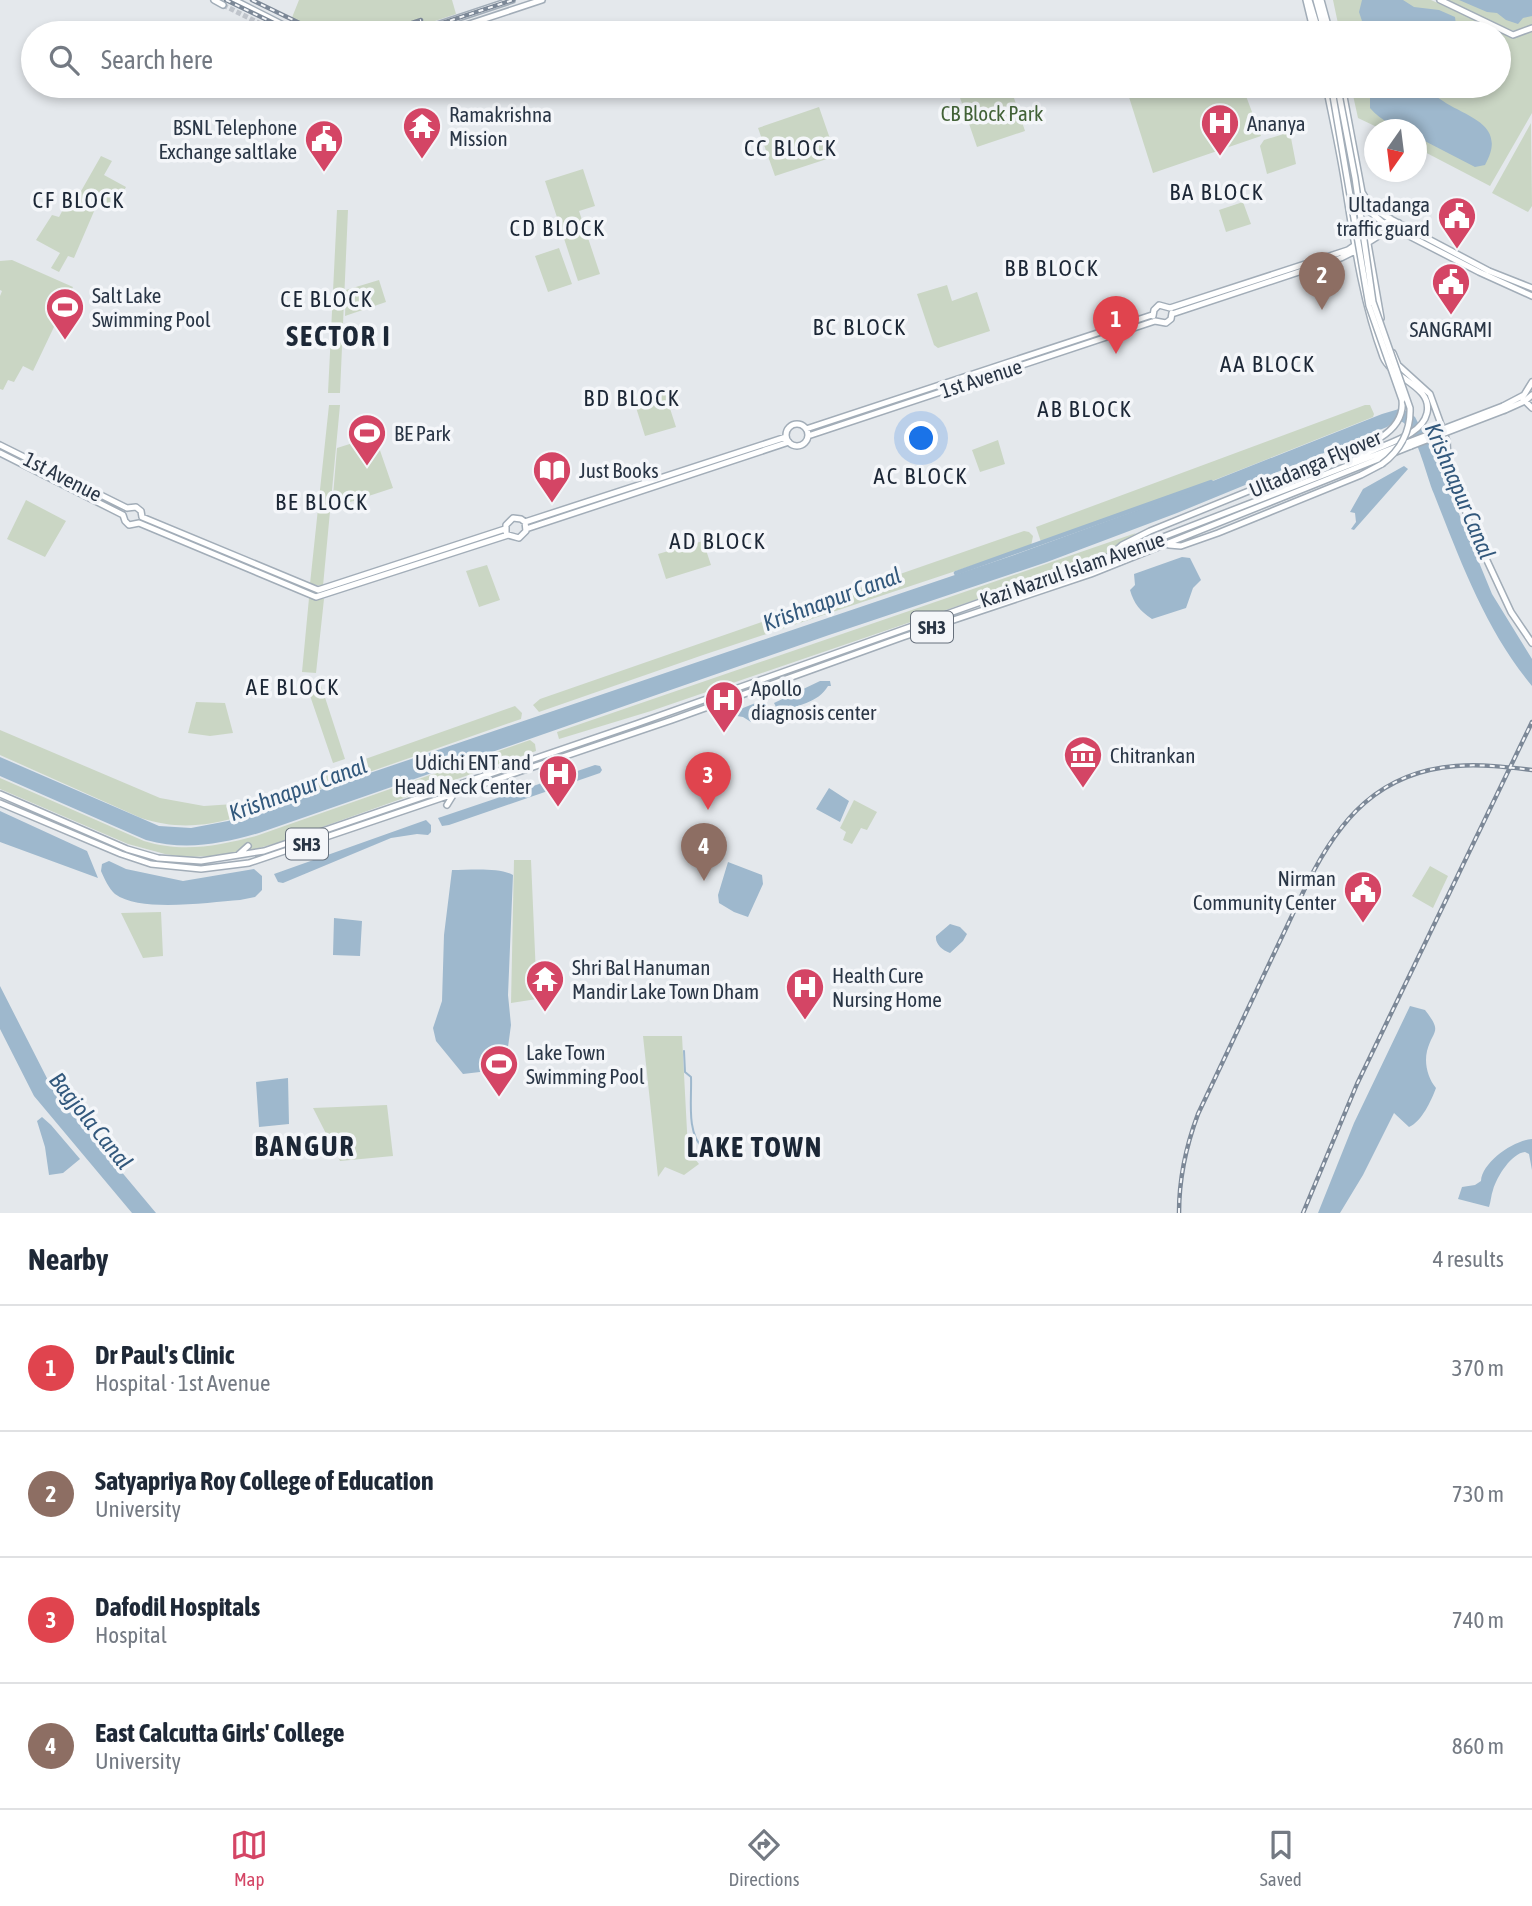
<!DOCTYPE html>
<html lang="en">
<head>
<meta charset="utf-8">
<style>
	body { margin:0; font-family:"Asap Condensed",sans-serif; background:#f2f2f3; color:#1f2937 }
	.compass { position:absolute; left:1364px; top:119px; width:63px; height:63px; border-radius:50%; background:#fff; box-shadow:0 4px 10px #0003; rotate:194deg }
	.you { position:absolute; left:922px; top:439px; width:24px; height:24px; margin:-18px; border:5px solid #fff; border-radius:50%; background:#1a73e8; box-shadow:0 0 0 10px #1a73e833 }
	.badge { display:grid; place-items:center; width:46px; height:46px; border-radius:50%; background:#d44565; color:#fff; font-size:23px; font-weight:700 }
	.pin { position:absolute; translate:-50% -58px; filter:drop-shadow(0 2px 4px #0008) }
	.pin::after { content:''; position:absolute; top:37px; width:24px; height:21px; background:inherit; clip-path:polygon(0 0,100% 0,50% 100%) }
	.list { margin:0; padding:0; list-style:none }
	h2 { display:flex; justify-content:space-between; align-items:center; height:91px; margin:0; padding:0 28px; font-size:30px }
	h2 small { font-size:23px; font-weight:400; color:#747a83 }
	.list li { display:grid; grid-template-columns:46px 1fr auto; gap:21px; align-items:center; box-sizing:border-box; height:126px; padding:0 28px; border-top:2px solid #e0e1e3 }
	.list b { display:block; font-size:26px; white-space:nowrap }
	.list p { margin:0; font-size:23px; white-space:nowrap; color:#747a83 }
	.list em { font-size:23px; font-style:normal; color:#747a83 }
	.icon { flex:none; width:38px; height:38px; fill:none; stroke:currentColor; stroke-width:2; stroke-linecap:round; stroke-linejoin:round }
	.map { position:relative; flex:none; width:1532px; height:1213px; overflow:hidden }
	.search { position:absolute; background:#fff; box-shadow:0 4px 10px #0003; left:21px; right:21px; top:21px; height:77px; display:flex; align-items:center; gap:18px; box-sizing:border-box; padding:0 24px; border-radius:38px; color:#747a83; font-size:26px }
	.sheet { height:595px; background:#fff }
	nav { display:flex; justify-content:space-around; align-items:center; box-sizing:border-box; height:98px; border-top:2px solid #e0e1e3; background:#fff; font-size:19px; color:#747a83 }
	nav a { display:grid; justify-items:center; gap:4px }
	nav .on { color:#d44565 }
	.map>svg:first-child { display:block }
</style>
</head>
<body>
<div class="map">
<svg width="1532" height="1213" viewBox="0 0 1532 1213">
	<rect width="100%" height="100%" fill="#e4e8ec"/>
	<path fill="#cad6c4" d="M299,0H452L456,14L399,33H318L291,20Z
		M1333,0H1431L1508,35L1520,31L1509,30L1443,0H1532V113L1490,186L1417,148L1416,130L1381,129L1358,118L1351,86H1499V33H1340Z
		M968,86H1010L1025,131L977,147L957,89Z
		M1153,86H1256L1258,92L1246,96L1261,136L1153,173L1128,94Z
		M819,107L836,156L775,176L758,128Z
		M1531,123L1532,206L1528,212L1492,193Z
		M1287,133L1291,138L1296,164L1267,174L1260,146L1264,140Z
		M101,156L112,161L104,175L126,187L114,208L98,202L74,258L68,256L59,272L51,268L60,253L36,240L52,215L59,217L66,204L72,207Z
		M583,169L595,206L579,211L600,274L578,281L545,181Z
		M1243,202L1251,224L1226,232L1219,210Z
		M337,210H348L340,393H328Z
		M559,248L572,284L548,292L535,256Z
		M12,260L73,287L33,371L23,366L14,382L8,380L3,390L0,389V296L2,291L0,290V261Z
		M379,280L386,302L345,316L346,290Z
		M947,285L952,301L977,292L990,331L938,348L934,345L917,294Z
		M663,387L676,427L645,436L634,401L638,396Z
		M329,405H340L323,586L310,584Z
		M1365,405H1370L1374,414L1373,417L1212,481L1044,542H1041L1036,527Z
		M375,436L393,488L332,508L337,448Z
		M998,440L1005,464L980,472L972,450Z
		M26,500L66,521L45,557L7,539Z
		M1024,531L1029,532L1033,536L1031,546L703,655L539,712L533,705L540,699Z
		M1136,533L1106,555L651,711L559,739L557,732Z
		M703,541L711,565L666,579L658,554Z
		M487,565L500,600L479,607L466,571Z
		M309,598L324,599L316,673L302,672Z
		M304,678L320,682L345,759L333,763Z
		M196,702L225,703L233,733L210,736L188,733Z
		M515,706L522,713L521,719L292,799L289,786Z
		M0,730L160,798L204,806L234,804L238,817C204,827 174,829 141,818L0,755Z
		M530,740L535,744L536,751L280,842L245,852L216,856L184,857L165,854L128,844L0,789V778L144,841C183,853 217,846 256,836Z
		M854,800L877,812L867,830L861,828L852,844L843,840L846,832L840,828Z
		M514,860H531L537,999L511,1003Z
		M1430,866L1448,876L1433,908L1412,896Z
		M161,912L163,956L143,958L121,913Z
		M643,1036H682L688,1150L699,1164L684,1175L665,1167L658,1177Z
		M387,1105L393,1156L340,1161L313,1108Z"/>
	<path fill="#9eb8cd" d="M1362,0H1403L1414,7L1439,10L1455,17L1456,25L1465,33H1366L1359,12Z
		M1459,0H1532V16L1523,18L1518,24L1506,20L1497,13L1487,12Z
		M1370,86H1427C1447,117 1513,115 1485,165L1475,167L1417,137L1416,130C1399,130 1381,121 1370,108Z
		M1399,409L1409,412L1415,417L1434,453L1492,594L1532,659V686C1486,631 1460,560 1434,494C1426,475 1419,440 1405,424C1402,421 1400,421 1396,420L1387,427L1177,513L1047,562L829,635L259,833C220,844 186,851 146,840L0,776V757L159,826L191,828L228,821L1014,555L1165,500L1382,414Z
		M1404,466L1408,469L1354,530L1351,529L1356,522L1355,513L1350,512L1363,489Z
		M1182,557L1190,558L1201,580L1193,588L1186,608L1152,619C1140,611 1134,604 1130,590L1135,585L1134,574Z
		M820,681H830L831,686H828C818,703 797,706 778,711L774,703Z
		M763,700L772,713L766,714L751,722L743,717L737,716L733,721L720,724L718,718Z
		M595,765L600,766L602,770L600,773L449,825L442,826L438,818L441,817Z
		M829,788L849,801L840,822L816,809Z
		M0,811L87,851L98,878L0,842Z
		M426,820L431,825V832L428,835L417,834L391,838L283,883L278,882L274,874Z
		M109,861L126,869L183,881L254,869L262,876V890L255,897L240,900C209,902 141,913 115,894C109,889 104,878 101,871L102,864Z
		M728,862L762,875L763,884L748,917L734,912L719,903L718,895Z
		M452,870C469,870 499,867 513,875L508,995L511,1025L505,1069L463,1074L436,1041L433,1028L442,1001L444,935Z
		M334,918L362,921L360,956L333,955Z
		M950,924L960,927L967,934L963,941L950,953C942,950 935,944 936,936Z
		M0,986L53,1090L156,1213H132L34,1096L0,1029Z
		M1410,1006L1425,1010C1443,1033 1433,1029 1427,1051C1424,1064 1428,1078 1436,1088C1431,1101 1422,1121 1409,1127L1394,1113L1363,1175L1340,1213H1318L1354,1123Z
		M288,1078L289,1124L259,1127L256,1082Z
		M42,1117L51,1125L80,1159L63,1173L49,1175L45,1147L37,1121Z
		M1532,1139V1170L1529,1154L1525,1152C1512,1153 1497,1176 1493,1190C1491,1195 1491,1201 1489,1207L1458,1199L1462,1187L1475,1185L1481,1181C1482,1162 1514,1140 1532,1139Z"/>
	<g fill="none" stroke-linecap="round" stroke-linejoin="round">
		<path stroke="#9eb8cd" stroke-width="2" d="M684,1051L685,1072L691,1077C692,1098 686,1133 703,1148L706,1142H724L729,1145L728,1151"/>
		<path stroke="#9eb8cd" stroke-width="4.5" d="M956,573L1211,482"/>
		<path stroke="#bfc4cb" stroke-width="5" stroke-dasharray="5 2.5" stroke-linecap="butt" d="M223,5L279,33"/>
		<g stroke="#a2adb8" stroke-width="8">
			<path id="major" d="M214,0L223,5
				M234,0L299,33
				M1306,0L1314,33
				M1309,0L1319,33
				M1316,0L1325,33
				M1321,0L1330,33
				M1440,0L1513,35L1532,28
				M413,33L512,0
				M442,33L542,0
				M1326,86C1333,121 1341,156 1346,191C1355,248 1363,303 1383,357C1392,379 1433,386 1427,413C1421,440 1373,445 1353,461
				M1331,86L1333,96
				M1342,86L1362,192L1370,206L1385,216L1489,271L1532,288
				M1349,194L1382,222L1479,272L1532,296
				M1366,238L1391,219
				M1367,238L1381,318
				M1366,244L1399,223
				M1172,314L1341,258L1357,250
				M1153,316L1154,310L1159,305L1170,308L1348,250L1355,245
				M1155,321L1166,323L1171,319L1172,313
				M1393,353L1398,365L1430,394L1447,441L1448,461L1470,524L1511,612L1532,643
				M1523,399L1532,408
				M1503,406L1524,395L1532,382
				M1505,410L1525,401L1532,395
				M786 435a11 11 0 1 1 22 0a11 11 0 1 1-22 0Z
				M806,429L1152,315
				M808,436L1155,321
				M0,445L127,508
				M0,453L123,515L125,521L129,525L139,523L316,597L508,535L519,538L526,531L525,522
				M127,508L136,507L141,511L142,517L318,590L505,529
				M526,529L789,442
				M506,532V525L513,518L521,519L525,522L786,437
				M1169,545L1181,546L1218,533L1361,475L1382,464
				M1112,554L1122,545L1150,531L1380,438C1394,429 1404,417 1402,400
				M0,794L127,849L158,858L201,861L264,851L636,724L1150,542L1409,442
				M0,803L121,854L151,864L201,869L249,863L672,720L903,637L1091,574L1411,446
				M447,805L455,792
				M238,855L248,846"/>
		</g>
		<use href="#major" stroke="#fff" stroke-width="5"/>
		<g stroke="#7c8897" stroke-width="4.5">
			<path id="rail" d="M226,0L294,33
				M252,0L320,33
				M382,33L421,20
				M412,33L513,0
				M1179,1213C1179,1178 1186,1146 1198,1114L1307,884C1339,819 1379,772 1456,766C1481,764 1507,767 1532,770
				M1303,1213L1357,1084L1532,722"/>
		</g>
		<use href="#rail" stroke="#f4f6f9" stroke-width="2" stroke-dasharray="5" stroke-linecap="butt"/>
		<g stroke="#a2adb8" stroke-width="8" stroke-linecap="butt">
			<path id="major-bridge" d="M1339,94L1355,178L1373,302L1410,408C1411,431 1400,451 1382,464
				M1333,96L1369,306L1402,400
				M1409,442L1503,406
				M1411,446L1505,410"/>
		</g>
		<use href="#major-bridge" stroke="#fff" stroke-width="5"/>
	</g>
	<defs>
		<g id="hospital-pin" transform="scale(2.0125)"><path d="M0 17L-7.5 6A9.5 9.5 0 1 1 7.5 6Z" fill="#d44565" stroke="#f4f6f9"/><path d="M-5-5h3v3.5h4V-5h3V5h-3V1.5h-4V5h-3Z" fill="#fff"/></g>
		<g id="temple-pin" transform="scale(2.0125)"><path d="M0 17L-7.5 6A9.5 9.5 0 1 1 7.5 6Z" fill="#d44565" stroke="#f4f6f9"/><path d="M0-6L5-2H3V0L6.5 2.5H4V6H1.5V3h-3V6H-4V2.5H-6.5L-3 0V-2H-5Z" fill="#fff"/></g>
		<g id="civic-pin" transform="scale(2.0125)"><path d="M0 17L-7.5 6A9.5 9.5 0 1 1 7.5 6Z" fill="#d44565" stroke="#f4f6f9"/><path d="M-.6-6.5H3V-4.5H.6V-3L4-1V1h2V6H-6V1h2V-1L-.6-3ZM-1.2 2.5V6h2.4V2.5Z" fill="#fff"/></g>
		<g id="stadium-pin" transform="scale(2.0125)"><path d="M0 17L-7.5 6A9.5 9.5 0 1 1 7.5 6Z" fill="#d44565" stroke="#f4f6f9"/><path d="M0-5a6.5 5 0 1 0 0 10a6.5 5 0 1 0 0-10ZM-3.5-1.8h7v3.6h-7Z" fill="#fff"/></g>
		<g id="library-pin" transform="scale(2.0125)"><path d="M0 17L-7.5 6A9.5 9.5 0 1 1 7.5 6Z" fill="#d44565" stroke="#f4f6f9"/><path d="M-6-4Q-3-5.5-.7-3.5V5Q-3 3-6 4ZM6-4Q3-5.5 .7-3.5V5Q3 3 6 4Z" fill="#fff"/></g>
		<g id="museum-pin" transform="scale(2.0125)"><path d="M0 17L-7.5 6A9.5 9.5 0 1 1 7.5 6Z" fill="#d44565" stroke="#f4f6f9"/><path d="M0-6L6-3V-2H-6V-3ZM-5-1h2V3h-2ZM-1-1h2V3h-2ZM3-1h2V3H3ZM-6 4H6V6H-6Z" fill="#fff"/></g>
	</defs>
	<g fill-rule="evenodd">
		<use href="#hospital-pin" x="1220" y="123"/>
		<use href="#temple-pin" x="422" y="126"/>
		<use href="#civic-pin" x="324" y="139"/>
		<use href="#civic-pin" x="1457" y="216"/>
		<use href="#civic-pin" x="1451" y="282"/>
		<use href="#stadium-pin" x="65" y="307"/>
		<use href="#stadium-pin" x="367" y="433"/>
		<use href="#library-pin" x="552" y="470"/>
		<use href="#hospital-pin" x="724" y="700"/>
		<use href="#museum-pin" x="1083" y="755"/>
		<use href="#hospital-pin" x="558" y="774"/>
		<use href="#civic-pin" x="1363" y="890"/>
		<use href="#temple-pin" x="545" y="979"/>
		<use href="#hospital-pin" x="805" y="987"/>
		<use href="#stadium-pin" x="499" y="1064"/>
	</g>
	<g text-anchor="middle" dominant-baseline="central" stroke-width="7" stroke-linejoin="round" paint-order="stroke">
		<g fill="#f4f6f9" stroke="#67707c" stroke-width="2">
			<rect x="911" y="611.5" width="42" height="31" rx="5"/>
			<rect x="286" y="828.5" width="42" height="31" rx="5"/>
		</g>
		<g font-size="19" font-weight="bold" fill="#2a3646">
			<text x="932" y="627">SH3</text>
			<text x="307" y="844">SH3</text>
		</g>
		<g font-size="21" fill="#426237" stroke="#f4f6f9">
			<text x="992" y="113">CB Block Park</text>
		</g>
		<g font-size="21" fill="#2a3646" stroke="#f4f6f9" text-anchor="start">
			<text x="449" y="114">Ramakrishna<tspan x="449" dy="24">Mission</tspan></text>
			<text x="1247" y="123">Ananya</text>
			<text x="297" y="127" text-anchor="end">BSNL Telephone<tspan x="297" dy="24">Exchange saltlake</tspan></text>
			<text x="1430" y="204" text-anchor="end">Ultadanga<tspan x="1430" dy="24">traffic guard</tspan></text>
			<text x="92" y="295">Salt Lake<tspan x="92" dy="24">Swimming Pool</tspan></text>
			<text x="1451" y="329" text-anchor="middle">SANGRAMI</text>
			<text x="394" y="433">BE Park</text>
			<text x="579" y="470">Just Books</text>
			<text x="751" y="688">Apollo<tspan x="751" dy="24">diagnosis center</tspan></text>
			<text x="1110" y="755">Chitrankan</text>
			<text x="531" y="762" text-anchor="end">Udichi ENT and<tspan x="531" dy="24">Head Neck Center</tspan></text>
			<text x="1336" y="878" text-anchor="end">Nirman<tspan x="1336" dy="24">Community Center</tspan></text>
			<text x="572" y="967">Shri Bal Hanuman<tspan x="572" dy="24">Mandir Lake Town Dham</tspan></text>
			<text x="832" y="975">Health Cure<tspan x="832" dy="24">Nursing Home</tspan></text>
			<text x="526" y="1052">Lake Town<tspan x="526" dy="24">Swimming Pool</tspan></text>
		</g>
		<g font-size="21" fill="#2a3646" stroke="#f4f6f9">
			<text transform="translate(981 378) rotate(-18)">1st Avenue</text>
			<text transform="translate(1315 463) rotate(-23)">Ultadanga Flyover</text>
			<text transform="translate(63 476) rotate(27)">1st Avenue</text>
			<text transform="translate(1072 569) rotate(-19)">Kazi Nazrul Islam Avenue</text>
		</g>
		<g font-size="23" letter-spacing="2" fill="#1c2736" stroke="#f4f6f9">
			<text x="791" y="148">CC BLOCK</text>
			<text x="1217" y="192">BA BLOCK</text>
			<text x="79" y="200">CF BLOCK</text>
			<text x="558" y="228">CD BLOCK</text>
			<text x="1052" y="268">BB BLOCK</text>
			<text x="327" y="299">CE BLOCK</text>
			<text x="860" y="327">BC BLOCK</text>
			<text x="1268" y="364">AA BLOCK</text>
			<text x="632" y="398">BD BLOCK</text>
			<text x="1085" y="409">AB BLOCK</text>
			<text x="921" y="476">AC BLOCK</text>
			<text x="322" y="502">BE BLOCK</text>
			<text x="718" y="541">AD BLOCK</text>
			<text x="293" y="687">AE BLOCK</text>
		</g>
		<g font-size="23" font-style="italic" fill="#32587c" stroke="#f4f6f9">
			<text transform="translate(1460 491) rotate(67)">Krishnapur Canal</text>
			<text transform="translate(832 599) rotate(-20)">Krishnapur Canal</text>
			<text transform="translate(298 789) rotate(-20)">Krishnapur Canal</text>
			<text transform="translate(91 1121) rotate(51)">Bagjola Canal</text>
		</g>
		<g font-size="28" font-weight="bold" letter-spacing="2" fill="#1c2736" stroke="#f4f6f9">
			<text x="339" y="336">SECTOR I</text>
			<text x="305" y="1146">BANGUR</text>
			<text x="755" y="1147">LAKE TOWN</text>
		</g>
	</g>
</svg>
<svg class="compass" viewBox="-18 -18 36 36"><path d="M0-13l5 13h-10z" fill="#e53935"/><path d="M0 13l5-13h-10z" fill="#747a83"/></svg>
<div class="you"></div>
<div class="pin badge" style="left:1116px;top:354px;background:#e0444e">1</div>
<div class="pin badge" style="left:1322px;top:310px;background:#8d6e63">2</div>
<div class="pin badge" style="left:708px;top:810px;background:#e0444e">3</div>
<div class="pin badge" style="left:704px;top:881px;background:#8d6e63">4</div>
<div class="search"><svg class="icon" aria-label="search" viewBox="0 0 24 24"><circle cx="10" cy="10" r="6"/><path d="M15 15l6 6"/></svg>Search here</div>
</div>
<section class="sheet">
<h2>Nearby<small>4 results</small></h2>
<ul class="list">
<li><span class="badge" style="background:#e0444e">1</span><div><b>Dr Paul's Clinic</b><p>Hospital · 1st Avenue</p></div><em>370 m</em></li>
<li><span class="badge" style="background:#8d6e63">2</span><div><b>Satyapriya Roy College of Education</b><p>University</p></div><em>730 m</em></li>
<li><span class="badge" style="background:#e0444e">3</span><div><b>Dafodil Hospitals</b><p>Hospital</p></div><em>740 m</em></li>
<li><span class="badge" style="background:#8d6e63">4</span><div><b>East Calcutta Girls' College</b><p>University</p></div><em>860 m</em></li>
</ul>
</section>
<nav>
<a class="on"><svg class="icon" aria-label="map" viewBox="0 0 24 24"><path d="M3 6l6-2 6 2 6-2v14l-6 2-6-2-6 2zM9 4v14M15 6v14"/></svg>Map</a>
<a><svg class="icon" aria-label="directions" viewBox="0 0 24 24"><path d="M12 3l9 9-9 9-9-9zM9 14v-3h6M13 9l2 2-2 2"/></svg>Directions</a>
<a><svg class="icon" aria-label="saved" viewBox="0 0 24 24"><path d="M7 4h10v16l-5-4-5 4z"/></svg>Saved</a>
</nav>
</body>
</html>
